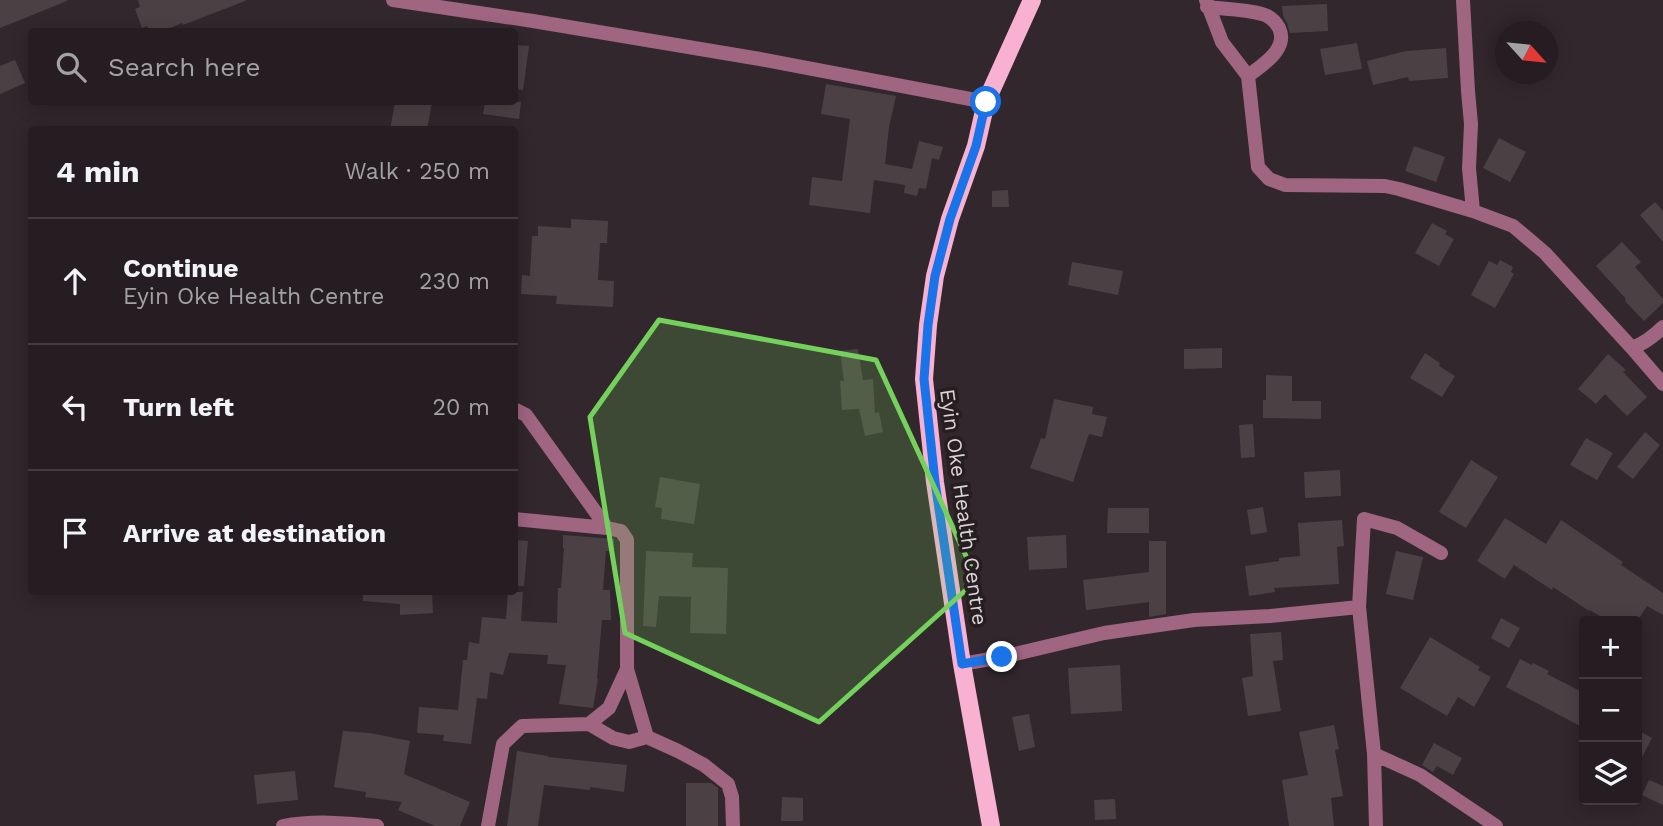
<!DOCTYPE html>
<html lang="en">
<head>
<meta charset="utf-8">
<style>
	body { margin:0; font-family:"Work Sans",sans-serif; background:#2d262a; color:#f1f3f6 }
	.controls { position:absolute; right:21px; bottom:21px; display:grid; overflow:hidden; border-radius:7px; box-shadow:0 4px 18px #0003 }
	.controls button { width:63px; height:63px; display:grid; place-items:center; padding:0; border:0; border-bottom:2px solid #423b3f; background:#251d21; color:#f1f3f6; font:35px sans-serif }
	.compass { position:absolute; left:1495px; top:21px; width:63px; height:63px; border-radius:50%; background:#251d21; box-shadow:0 4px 18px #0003; rotate:117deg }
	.stop { position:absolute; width:21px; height:21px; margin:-16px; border:5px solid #1a73e8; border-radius:50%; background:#fff }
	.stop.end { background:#1a73e8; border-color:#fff; box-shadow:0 2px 7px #0008 }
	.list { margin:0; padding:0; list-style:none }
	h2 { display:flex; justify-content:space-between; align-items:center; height:91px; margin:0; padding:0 28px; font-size:30px }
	h2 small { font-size:23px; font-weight:400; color:#a3a2a5 }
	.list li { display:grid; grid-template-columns:46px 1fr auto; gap:21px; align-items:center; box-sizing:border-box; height:126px; padding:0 28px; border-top:2px solid #423b3f }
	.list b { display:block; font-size:26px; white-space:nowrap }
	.list p { margin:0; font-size:23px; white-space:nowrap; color:#a3a2a5 }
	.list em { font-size:23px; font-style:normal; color:#a3a2a5 }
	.icon { flex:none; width:38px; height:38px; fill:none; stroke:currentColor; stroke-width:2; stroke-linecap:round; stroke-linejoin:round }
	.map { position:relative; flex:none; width:1663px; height:826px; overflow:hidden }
	.search { position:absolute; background:#251d21; box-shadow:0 4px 18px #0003; left:28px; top:28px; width:490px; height:77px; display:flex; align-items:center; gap:18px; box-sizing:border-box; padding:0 24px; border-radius:7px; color:#a3a2a5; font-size:26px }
	.panel { position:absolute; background:#251d21; box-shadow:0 4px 18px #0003; left:28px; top:126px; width:490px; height:469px; border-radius:7px }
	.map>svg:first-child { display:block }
</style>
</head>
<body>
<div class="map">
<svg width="1663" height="826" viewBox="0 0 1663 826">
	<rect width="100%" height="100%" fill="#31272c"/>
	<path fill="#4b4145" d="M0,0H67V1L0,28Z
		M138,0H245V1L183,25L182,23L161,32H149L147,26L142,28L135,9L140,7Z
		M1327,4L1328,31L1290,33L1287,23L1283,16L1282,6Z
		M1357,43L1362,69L1325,75L1320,49Z
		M514,45L529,46L523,90L514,89Z
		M1446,48L1448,78L1409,81L1408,77L1373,85L1367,61L1406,51Z
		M15,60L25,83L0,94V66Z
		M826,84L896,96L889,127L885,164L912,169L919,141L943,147L939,160L932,158L926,189L919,188L917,196L904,193L905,185L874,180L870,213L809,205L812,177L842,181L850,119L821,114Z
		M395,102H432L427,130H390Z
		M485,102H521L519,119L483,114Z
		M1499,138L1526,152L1510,182L1483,168Z
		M1414,146L1445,157L1436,182L1405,171Z
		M1008,190L1009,207H992V191Z
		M1655,202L1663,211V242L1640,215Z
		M571,219L608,221L607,243H600L598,280L614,281L613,307L556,304L557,296L521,294L522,275L530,276L532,236H538V226L571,228Z
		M1432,223L1447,231L1445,234L1454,239L1439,266L1415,253Z
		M1622,242L1641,262L1635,267L1663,299V303L1644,321L1625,301L1626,299L1596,266Z
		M1500,260L1513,267L1511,272L1514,274L1495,308L1471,295L1489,261L1497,265Z
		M1072,262L1123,271L1118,295L1068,285Z
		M1222,348V368L1184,369V349Z
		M858,349L863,380L873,379L875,413L879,412L883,432L865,436L859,409L842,410L840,381H844L840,351Z
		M1425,353L1440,363L1439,366L1455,376L1442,397L1410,378Z
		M1608,354L1626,370L1623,372L1647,397L1627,416L1605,394L1596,404L1578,389Z
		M1266,375L1292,376V401H1321V419L1263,418V400H1266Z
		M1054,399L1093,407L1092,414L1107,417L1102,437L1089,434L1073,482L1030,468L1041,438L1045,439Z
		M1253,424L1255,457L1241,458L1239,425Z
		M1645,432L1660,445L1633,479L1617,467Z
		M1586,438L1613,453L1597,480L1570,465Z
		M1471,460L1498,477L1466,528L1439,512Z
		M1340,470L1341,496L1305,498L1304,472Z
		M660,477L700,484L694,524L661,519L662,508L655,507Z
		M1263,507L1267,532L1251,535L1247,510Z
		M1108,508H1149V533H1107Z
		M1505,518L1546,544L1561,520L1623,562L1621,565L1663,593V615L1647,606L1637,621H1608L1590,610L1589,611L1553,587L1552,590L1514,565L1505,579L1477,561Z
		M1342,520L1344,546L1337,547L1339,584L1274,588L1275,592L1249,596L1245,566L1279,561V558L1300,556L1298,523Z
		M563,535L614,539V551H606L603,590H610L611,620H602L597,678L598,679L593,708L559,704L566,665L547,664L548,655L509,653L503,675L490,672L487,699L477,698L471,744L443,741L444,735L417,733L419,707L458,710L463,660H467L469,642L479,644L482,617L506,619L508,592H523L521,621L557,623L558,588H561L564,548H563Z
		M1066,535L1067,568L1029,570L1027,537Z
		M514,540L528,541L524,586H514Z
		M1149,541H1166V614L1149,617V602L1086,610L1083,580L1149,572Z
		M646,551L693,553L692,567L728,568L726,634L690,633L691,597L659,596L656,627L643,626Z
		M1396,551L1423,557L1413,600L1386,594Z
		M363,592H432L433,613L400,615V604L363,601Z
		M1501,618L1520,628L1509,648L1491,638Z
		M1281,632L1283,660L1273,661L1281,711L1248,716L1242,678L1253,676L1250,634Z
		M1430,637L1480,667L1478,670L1491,677L1474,707L1458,697L1447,716L1400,688Z
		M1520,659L1532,665L1533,663L1549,671L1547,674L1584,693V728L1506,687Z
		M1120,665L1122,711L1071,714L1068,668Z
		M1029,714L1035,747L1019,751L1012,717Z
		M1334,725L1339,749L1335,750L1343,796L1331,798L1334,826H1289L1282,780L1308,775L1299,732Z
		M1637,730L1652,738L1637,767Z
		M343,731L370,733L410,741L404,774L470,802L460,826H435L398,810L402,802L365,797L366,792L334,787Z
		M1434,743L1462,758L1453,775L1437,766L1433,772L1422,765Z
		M517,751L548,756V757L627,765L624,792L590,787V790L544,785L538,826H507Z
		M295,771L298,800L257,804L254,775Z
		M1649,780L1663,786V805L1642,795Z
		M686,783H711L718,788V826H686Z
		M782,797L803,798V821H781Z
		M1115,799L1116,819L1095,820L1094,800Z"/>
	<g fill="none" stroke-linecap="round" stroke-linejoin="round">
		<path stroke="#9f6581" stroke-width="14" d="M393,0L533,21L760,59L986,102
			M1206,0L1222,42L1248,76L1258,167L1269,179L1285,185L1385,186L1399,189L1473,211L1513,226L1545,253L1632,348C1645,343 1653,337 1663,327
			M1463,0L1468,91L1471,124L1469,168L1473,211
			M1207,7C1225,9 1245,9 1262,14C1270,16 1275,21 1279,28C1289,49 1262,65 1248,76
			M1632,348L1663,384
			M514,409L526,415L607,528L621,531L627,540V669L647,737
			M514,519L607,528
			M962,664L1002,657L1104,633L1194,620L1270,616L1359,607
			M589,724L609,708L627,669
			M1374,754L1420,775L1496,826
			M283,826C314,820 346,823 377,826
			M488,826L503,744L522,726L589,724L613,738L629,742L647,737L678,751L704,765L728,784L732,797L733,826
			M1376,826L1374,754L1359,607L1364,519L1397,528L1441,553"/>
		<path stroke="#f9b1d2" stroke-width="18" d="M991,826L962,664L935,482L924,379L928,325L935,276L950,219L976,146L986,102L1032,0"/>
	</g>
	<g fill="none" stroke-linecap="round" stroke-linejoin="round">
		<path stroke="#1a73e8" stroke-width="9" d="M986,102L976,146L950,219L935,276L928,325L924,379L935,482L962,664L1002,657"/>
	</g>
	<path fill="#74d25c" fill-opacity="0.2" stroke="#74d25c" stroke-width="5" stroke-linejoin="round" d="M659,320L876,360L977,580L819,722L625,633L590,417Z"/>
	<g text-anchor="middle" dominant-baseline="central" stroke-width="7" stroke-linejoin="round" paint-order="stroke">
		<g font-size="21" fill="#dbd4d7" stroke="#271e22">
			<text transform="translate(964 507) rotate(82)">Eyin Oke Health Centre</text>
		</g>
	</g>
</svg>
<div class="controls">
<button>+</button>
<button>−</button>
<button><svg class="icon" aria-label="layers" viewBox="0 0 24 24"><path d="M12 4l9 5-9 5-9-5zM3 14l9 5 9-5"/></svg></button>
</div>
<svg class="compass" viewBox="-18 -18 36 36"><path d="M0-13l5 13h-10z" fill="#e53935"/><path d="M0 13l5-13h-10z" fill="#a3a2a5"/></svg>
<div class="stop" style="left:986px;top:102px"></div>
<div class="stop end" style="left:1002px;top:657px"></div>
<div class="search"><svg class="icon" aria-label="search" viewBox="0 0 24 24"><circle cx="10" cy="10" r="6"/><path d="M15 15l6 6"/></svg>Search here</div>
<section class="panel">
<h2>4 min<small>Walk · 250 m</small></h2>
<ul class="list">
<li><svg class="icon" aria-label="ahead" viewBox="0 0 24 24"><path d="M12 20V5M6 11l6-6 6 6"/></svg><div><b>Continue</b><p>Eyin Oke Health Centre</p></div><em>230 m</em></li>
<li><svg class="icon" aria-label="left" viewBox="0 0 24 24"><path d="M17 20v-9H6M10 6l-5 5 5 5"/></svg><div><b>Turn left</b></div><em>20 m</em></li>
<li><svg class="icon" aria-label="arrive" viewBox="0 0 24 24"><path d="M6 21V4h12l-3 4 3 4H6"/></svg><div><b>Arrive at destination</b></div></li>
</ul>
</section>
</div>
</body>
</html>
